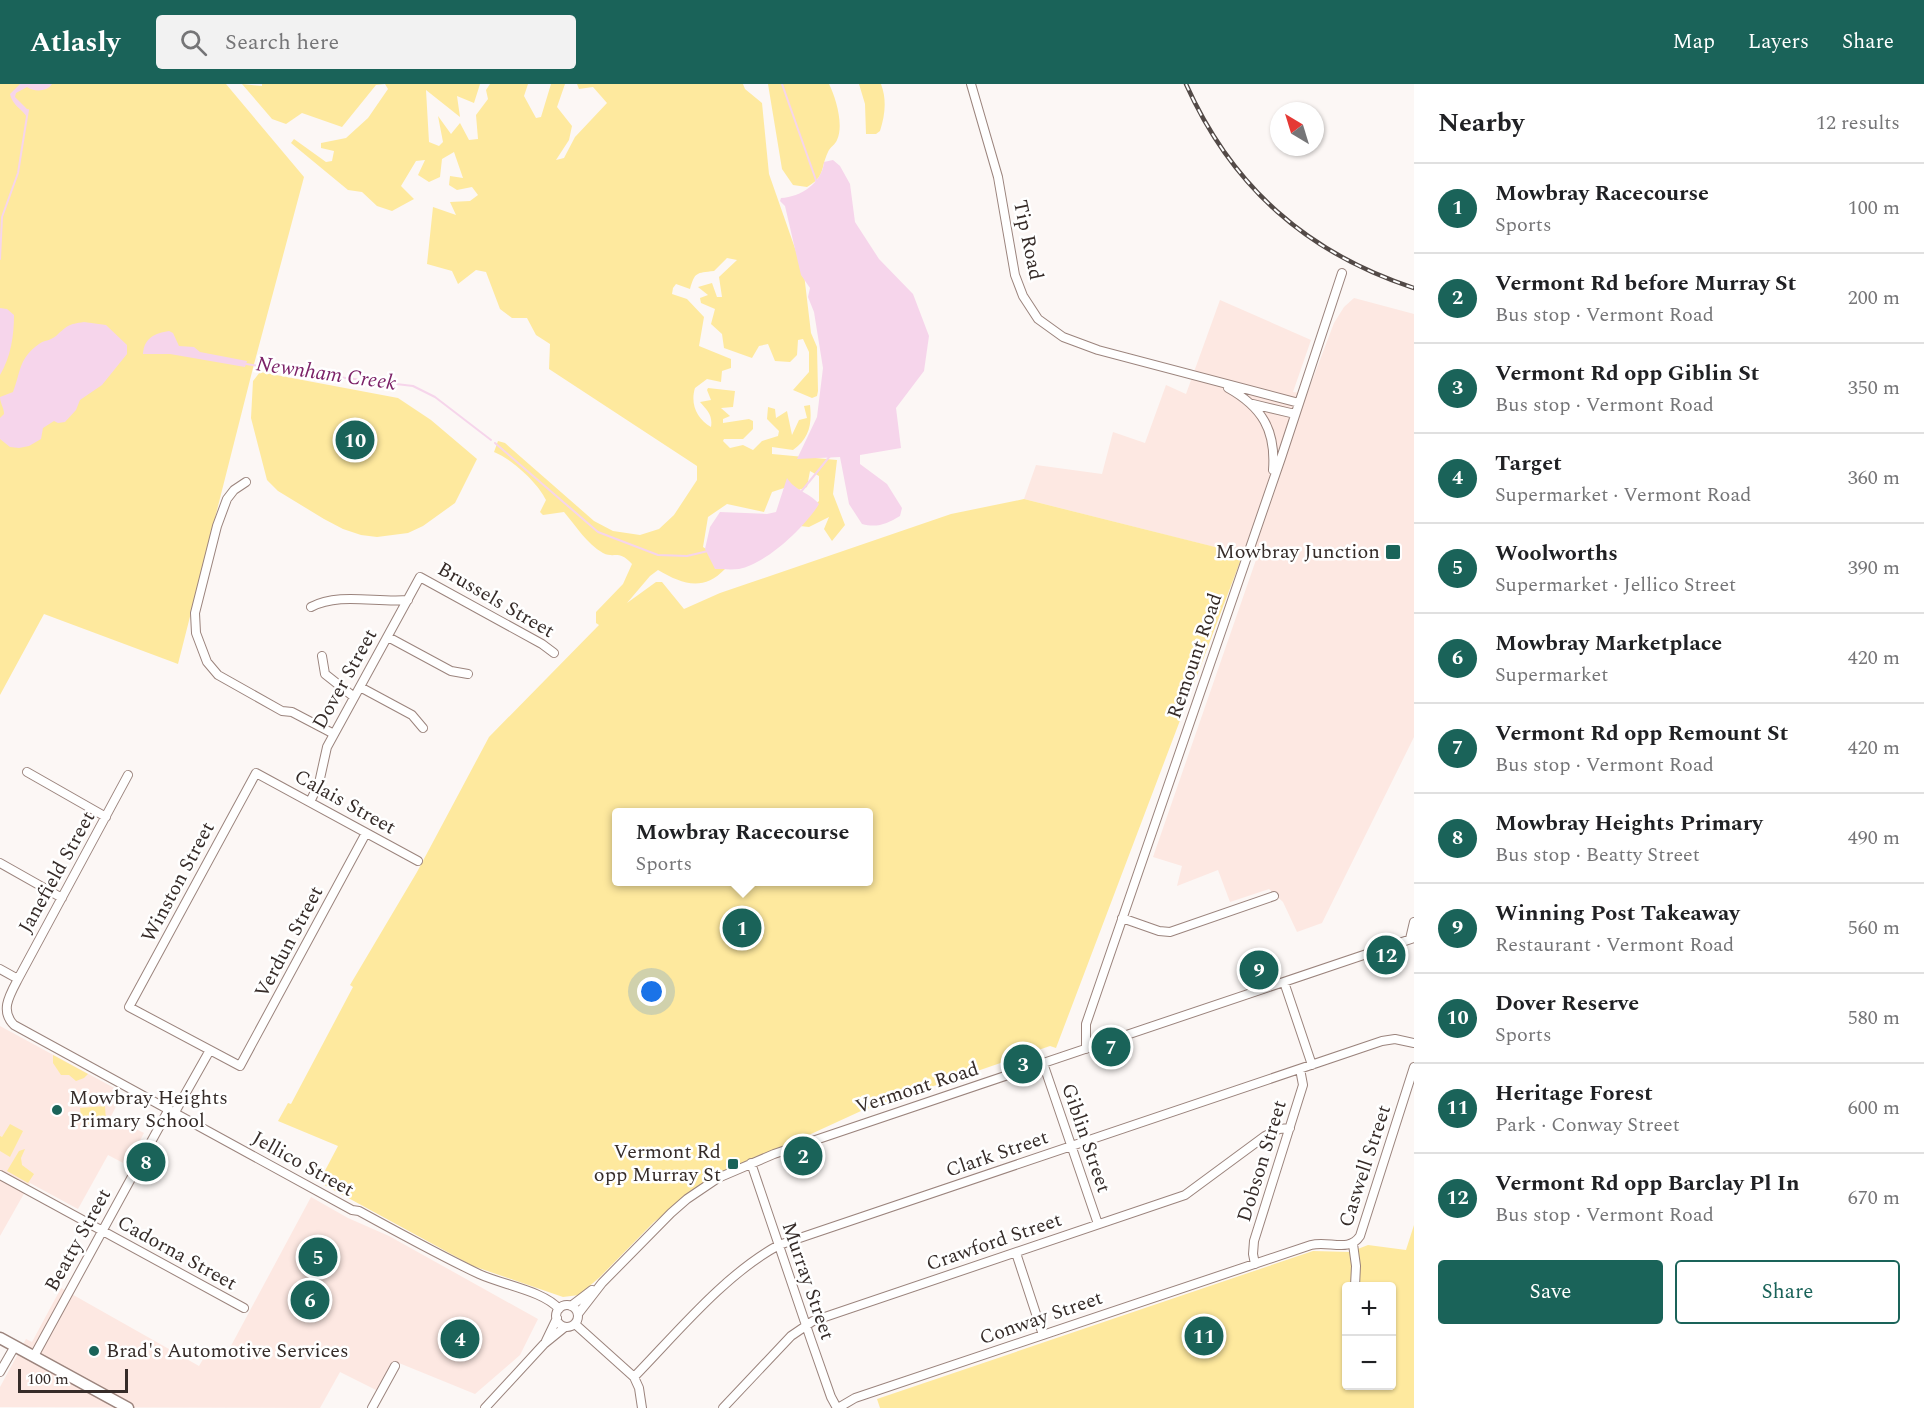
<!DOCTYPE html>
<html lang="en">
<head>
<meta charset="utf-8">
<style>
	body { margin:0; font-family:Spectral,serif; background:#f2f2f2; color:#202124 }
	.controls { position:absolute; right:18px; bottom:18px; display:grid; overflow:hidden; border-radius:6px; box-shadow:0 2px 4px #0004 }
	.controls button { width:54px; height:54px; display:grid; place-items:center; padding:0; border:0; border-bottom:2px solid #e0e0e0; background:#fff; color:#202124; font:30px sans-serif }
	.compass { position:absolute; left:1270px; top:18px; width:54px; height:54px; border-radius:50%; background:#fff; box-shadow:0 2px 4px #0004; rotate:322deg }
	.scale { position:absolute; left:18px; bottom:15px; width:110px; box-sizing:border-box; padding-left:6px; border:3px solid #362c29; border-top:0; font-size:16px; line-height:21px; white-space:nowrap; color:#362c29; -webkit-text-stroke:4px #fff; paint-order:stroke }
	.you { position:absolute; left:652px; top:908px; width:21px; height:21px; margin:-15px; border:4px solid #fff; border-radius:50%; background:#1a73e8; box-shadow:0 0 0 9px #1a73e833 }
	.badge { display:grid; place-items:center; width:39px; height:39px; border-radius:50%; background:#1a6359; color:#fff; font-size:20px; font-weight:700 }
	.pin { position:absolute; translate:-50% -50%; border:3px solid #fff; box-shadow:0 2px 6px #0006 }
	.popup { position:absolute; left:612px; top:724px; width:261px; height:78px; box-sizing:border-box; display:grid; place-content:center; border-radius:6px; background:#fff; filter:drop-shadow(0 2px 4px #0005); font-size:20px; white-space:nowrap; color:#757577 }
	.popup b { font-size:22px; color:#202124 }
	.popup::after { content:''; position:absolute; left:50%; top:100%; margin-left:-12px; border:12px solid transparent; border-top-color:#fff }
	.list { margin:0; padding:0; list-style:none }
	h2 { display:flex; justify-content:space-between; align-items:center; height:78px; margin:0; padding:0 24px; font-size:26px }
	h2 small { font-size:20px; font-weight:400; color:#757577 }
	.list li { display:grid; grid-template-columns:39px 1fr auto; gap:18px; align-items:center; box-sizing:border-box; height:90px; padding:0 24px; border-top:2px solid #e0e0e0 }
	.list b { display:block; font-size:22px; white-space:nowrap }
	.list p { margin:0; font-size:20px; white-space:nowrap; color:#757577 }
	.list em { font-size:20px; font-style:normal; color:#757577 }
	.actions { display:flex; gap:12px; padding:18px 24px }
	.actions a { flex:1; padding:14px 0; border:2px solid #1a6359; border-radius:6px; text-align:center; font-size:21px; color:#1a6359 }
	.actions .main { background:#1a6359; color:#fff }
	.icon { flex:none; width:33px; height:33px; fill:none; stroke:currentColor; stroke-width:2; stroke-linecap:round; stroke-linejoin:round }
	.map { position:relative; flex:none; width:1414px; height:1324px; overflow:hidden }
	header { display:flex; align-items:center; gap:36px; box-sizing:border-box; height:84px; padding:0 30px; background:#1a6359; color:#fff }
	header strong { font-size:28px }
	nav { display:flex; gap:33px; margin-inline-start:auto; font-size:21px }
	.search { width:420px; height:54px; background:#f2f2f2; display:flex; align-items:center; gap:15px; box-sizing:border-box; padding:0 21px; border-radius:6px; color:#757577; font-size:22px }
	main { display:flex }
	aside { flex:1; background:#fff }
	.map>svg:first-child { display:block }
</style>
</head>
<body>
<header>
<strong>Atlasly</strong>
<div class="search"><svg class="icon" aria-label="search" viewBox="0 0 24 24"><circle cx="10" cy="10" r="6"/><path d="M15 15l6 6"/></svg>Search here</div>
<nav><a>Map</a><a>Layers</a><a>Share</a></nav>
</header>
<main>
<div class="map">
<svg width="1414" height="1324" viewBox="0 0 1414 1324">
	<rect width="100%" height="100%" fill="#fcf7f5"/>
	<path fill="#fde8e2" d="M1354,214L1414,230V653L1322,839L1297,848L1283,818L1269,805L1230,818L1218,786L1177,802L1182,782L1153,773L1258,470H1242L1024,415L1036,381L1102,390L1113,348L1145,359L1166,301L1186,310L1220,216L1311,256L1293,308L1307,310L1334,239L1344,223Z
		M0,942L118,1006L114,1014L119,1017L109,1036L125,1045L128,1041L144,1049L127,1081L108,1071L78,1125L30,1099L0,1152Z
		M311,1113L348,1134L389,1152L538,1235L520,1271L475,1310L394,1277L378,1307L340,1288L320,1324L0,1323V1303L26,1255L32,1258L61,1204L199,1282L209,1265L225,1273Z"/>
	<path fill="#fee99e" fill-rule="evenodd" d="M0,0H226L304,93L253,284L178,580L44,530L0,611Z
		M242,0L262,2V0H480L474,19L457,12L460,33L426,6L429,58L439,62L443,58L438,32L451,50L460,39L469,56L478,55L476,31L488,15L486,6L490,0H528L524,12L536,34L541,33L551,0H565L557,23L572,42L569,56L556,76L564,74L575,53L607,19L593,3L579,5L577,0H743L745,5L762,19L769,90L804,190L811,249L817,263L818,307L817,312L812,314L793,306L809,288V268L803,255L798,256L797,271L790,278L775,277L768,260L759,262L752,274L724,264L722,250L711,240L715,225L701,219L700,214L708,211L698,203L712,199L717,213H722L719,193L737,176L727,174L714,187C696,189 695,188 690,205L676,200L673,204L672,210L687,215L704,233L699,262L731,275V284L722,287L721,298L707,295L695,304C690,320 697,335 711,343C713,331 707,326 700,318L711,316L707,306L708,304L735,307L733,323L721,324L730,332L723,335V339L749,335L753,337V345L743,355H724L723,357L730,364L743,361L753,366L762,357L778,352L779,347L767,335L768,323L775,325L776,334L787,327L792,351L799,336L807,334L804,322L810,321C812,339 810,354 793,366L772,363V370L837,376L833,410L845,441L832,457L824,445L829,433L809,443L800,442V434L819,417V392L810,387L807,403L796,407L787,403L772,408L764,428L727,420L708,433L703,463L720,474L725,485C703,508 682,500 658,486L650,492L627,519L656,498H662L684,525L720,509L951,430L1024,415L1243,470L1056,964L1050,962L861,1027L709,1097L654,1138L600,1193L579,1211L563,1213L473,1182L319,1098L338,1062L278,1037L288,1019L291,1020L353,903L350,901L417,788L489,653L599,541L596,539V528L623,500L632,480C618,465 615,475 603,469C587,460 576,442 564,428L543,431L540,428L546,416C538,399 512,375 494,368L498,357L505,359L594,437L613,447L640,451L659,445L674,431L697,396V382L549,285L550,260L536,251L527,234H512L500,225L486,188L476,186L458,200L452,187L427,180L433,123L456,131L450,118L470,117L478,111L472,103L457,106L449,101L450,92L463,94L454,68L442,75L440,93L429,98L418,91L425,76L416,77L401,102L414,115L392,127L377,122L362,108L348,106L291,59L294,55L326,78L332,77L334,67L321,64V59L346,54L368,34L388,5L385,0L376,1L342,43L302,29L286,40L272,35ZM616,728H868V798H616Z
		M768,0H829C836,14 844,41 837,56C835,61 830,63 828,68C820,85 826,92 807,103L793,101L782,85Z
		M859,0H881C887,16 885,31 880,47L876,50H866L865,20Z
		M260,288L398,314L431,336L477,375L455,419L423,442L408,449L377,453L361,451L343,445L324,435L278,407L267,396L251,334L253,297Z
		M53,971L88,990L84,994L76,997L69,991H61L53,979Z
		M105,1022L106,1038L82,1040L80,1024Z
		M10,1040L23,1047L10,1073L0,1067V1052L2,1053Z
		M25,1065L21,1074L22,1081L34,1090L28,1099L7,1087L19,1067Z
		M1414,1141V1324H880L877,1315L1313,1167L1350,1168L1368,1161L1406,1166ZM1346,1202H1392V1302H1346Z"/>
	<path fill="#f6d5eb" d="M20,0H52C47,8 34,8 27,3L16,9L15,13L28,26L27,33C22,25 12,21 10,10Z
		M833,76L840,82L850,100L855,138L879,175L913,210L929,252L924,287L896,324L901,364L860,371V380L887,400L902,424L900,432C887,440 877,444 862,440L849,420L840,373L797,375L817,333L823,284L814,228L808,213L810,204L801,191L785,122L780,117L781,114C801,113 822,99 824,78Z
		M0,224L7,225L14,231C14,251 11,273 0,291Z
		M84,238L106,241L127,261V270L102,301L80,316L76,326L65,338L58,339L54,337L43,344L41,355L29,362L19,364L10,363L0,355V334L4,330C4,324 0,319 0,313L13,308C21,288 18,275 39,260C44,256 50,257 56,252C67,242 68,240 84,238Z
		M169,247L173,249L179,262L194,263L200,268L247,277L245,283L170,270H143C144,254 155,249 169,247Z
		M787,394C795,407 809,408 819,420C805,443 766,480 739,485C731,486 722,485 715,485L705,465L710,443L720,428L767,430L776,428Z"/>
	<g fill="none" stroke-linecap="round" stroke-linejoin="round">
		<path stroke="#f6d5eb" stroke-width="2" d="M782,0L817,99
			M0,175L2,133L18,89L28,26
			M246,280L304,289L413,302L435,313L491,356
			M495,359L598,448L658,471L687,472L708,467
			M800,409L830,372"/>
		<g stroke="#9b847d" stroke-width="10">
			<path id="minor" d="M971,0L998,93L1015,191L1023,212L1038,235L1063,253L1098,266L1299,319
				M1228,304C1262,323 1276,346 1273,386
				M1253,320L1295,330
				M246,398L234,406L227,415L217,442L195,529L196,549L207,578L218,591L282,627L292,628L334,650
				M311,523C339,508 376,519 408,516
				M388,553L451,587L468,590
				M322,572L325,590L354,613
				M360,603L412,631L423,644
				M27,688L106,733
				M128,691L18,895C9,912 0,927 14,941L352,1126L359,1127C399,1149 439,1171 479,1190C503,1201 544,1207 559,1225
				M310,718L319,699L327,663L420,493L542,560L554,569
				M366,749L240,982L129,923L256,689L418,777
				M0,779L62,814
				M1122,834L1159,847L1170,848L1274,812
				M1410,855L1414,838
				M0,885L18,895
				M1284,898L1312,981
				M1086,965V940L1281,374L1342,189
				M1043,979L1098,1140
				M175,1028L210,966
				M751,1079L811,1256L831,1313L837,1324
				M0,1091L244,1224
				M1353,1160L1356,1182L1355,1202
				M1016,1169L1043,1251
				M1255,1180L1253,1170L1254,1157L1303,1001L1300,985
				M556 1232a11 11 0 1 1 22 0a11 11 0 1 1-22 0Z
				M571,1222L592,1206
				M578,1230L602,1199L671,1129L687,1115L718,1094L774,1070L1414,854
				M575,1240L634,1293L639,1304L642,1324
				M546,1257L557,1234
				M34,1272L169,1025
				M0,1288L15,1262
				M634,1293C676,1250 725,1190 779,1161L1382,957L1395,955L1414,959
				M372,1324L395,1282
				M485,1324L544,1260L565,1243
				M723,1324L791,1252L813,1237L1185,1111L1265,1052L1279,1045L1290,1044
				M838,1324L855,1314L1311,1161C1328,1156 1349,1169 1360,1152L1414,983"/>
		</g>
		<g stroke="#9b847d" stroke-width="13">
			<path id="major" d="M0,1254L128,1324"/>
		</g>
		<use href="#minor" stroke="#fff" stroke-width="8"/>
		<use href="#major" stroke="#fff" stroke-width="10"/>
		<g stroke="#534a47" stroke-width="4.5">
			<path id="rail" d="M1186,0C1232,103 1307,169 1414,204"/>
		</g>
		<use href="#rail" stroke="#fff" stroke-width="2" stroke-dasharray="7" stroke-linecap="butt"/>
	</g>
	<g fill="#1a6359" stroke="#fff" stroke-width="2">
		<rect x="1385" y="460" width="16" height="16" rx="3"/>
		<circle cx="57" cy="1026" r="6"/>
		<rect x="727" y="1074" width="12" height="12" rx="3"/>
		<circle cx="94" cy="1267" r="6"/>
	</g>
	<g text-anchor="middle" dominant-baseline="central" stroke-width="5" stroke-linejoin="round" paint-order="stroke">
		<g font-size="20" fill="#362c29" stroke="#fff">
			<text transform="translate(1028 156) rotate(78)">Tip Road</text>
			<text transform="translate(496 516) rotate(30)">Brussels Street</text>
			<text transform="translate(1195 572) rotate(-71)">Remount Road</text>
			<text transform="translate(345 595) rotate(-61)">Dover Street</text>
			<text transform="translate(345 718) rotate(29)">Calais Street</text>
			<text transform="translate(57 788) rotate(-61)">Janefield Street</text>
			<text transform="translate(178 798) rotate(-62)">Winston Street</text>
			<text transform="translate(289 858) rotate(-62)">Verdun Street</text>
			<text transform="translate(917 1004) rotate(-18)">Vermont Road</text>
			<text transform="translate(1086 1054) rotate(71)">Giblin Street</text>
			<text transform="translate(997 1070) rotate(-19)">Clark Street</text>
			<text transform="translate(1262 1077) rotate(-73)">Dobson Street</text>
			<text transform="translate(303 1080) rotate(29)">Jellico Street</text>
			<text transform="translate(1365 1082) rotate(-72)">Caswell Street</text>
			<text transform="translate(78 1156) rotate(-61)">Beatty Street</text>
			<text transform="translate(994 1158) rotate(-19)">Crawford Street</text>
			<text transform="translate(177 1169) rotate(29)">Cadorna Street</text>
			<text transform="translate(808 1197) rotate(71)">Murray Street</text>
			<text transform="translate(1041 1234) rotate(-19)">Conway Street</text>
		</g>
		<g font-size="20" fill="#362c29" stroke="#fff" text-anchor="end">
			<text x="1380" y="468">Mowbray Junction</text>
			<text x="69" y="1014" text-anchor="start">Mowbray Heights<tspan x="69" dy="23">Primary School</tspan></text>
			<text x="721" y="1068">Vermont Rd<tspan x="721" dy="23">opp Murray St</tspan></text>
			<text x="106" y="1267" text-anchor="start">Brad's Automotive Services</text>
		</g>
		<g font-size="21" font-style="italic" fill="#7c2268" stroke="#fff">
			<text transform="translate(326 290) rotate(8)">Newnham Creek</text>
		</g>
	</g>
</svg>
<div class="controls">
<button>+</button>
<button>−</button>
</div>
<svg class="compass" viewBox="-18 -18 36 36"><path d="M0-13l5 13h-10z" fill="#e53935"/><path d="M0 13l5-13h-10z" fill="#757577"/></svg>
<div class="scale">100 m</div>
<div class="you"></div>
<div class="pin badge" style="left:742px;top:844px">1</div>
<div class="popup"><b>Mowbray Racecourse</b>Sports</div>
<div class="pin badge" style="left:803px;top:1072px">2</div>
<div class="pin badge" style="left:1023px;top:980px">3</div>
<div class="pin badge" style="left:460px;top:1255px">4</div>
<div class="pin badge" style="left:318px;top:1173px">5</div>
<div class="pin badge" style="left:310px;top:1216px">6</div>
<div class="pin badge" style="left:1111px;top:963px">7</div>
<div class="pin badge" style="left:146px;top:1078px">8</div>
<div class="pin badge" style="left:1259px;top:886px">9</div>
<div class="pin badge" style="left:355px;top:356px">10</div>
<div class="pin badge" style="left:1204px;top:1252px">11</div>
<div class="pin badge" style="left:1386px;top:871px">12</div>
</div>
<aside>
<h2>Nearby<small>12 results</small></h2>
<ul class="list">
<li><span class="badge">1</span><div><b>Mowbray Racecourse</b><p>Sports</p></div><em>100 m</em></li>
<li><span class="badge">2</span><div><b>Vermont Rd before Murray St</b><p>Bus stop · Vermont Road</p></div><em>200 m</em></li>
<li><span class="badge">3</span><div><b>Vermont Rd opp Giblin St</b><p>Bus stop · Vermont Road</p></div><em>350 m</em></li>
<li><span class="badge">4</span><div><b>Target</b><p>Supermarket · Vermont Road</p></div><em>360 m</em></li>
<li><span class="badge">5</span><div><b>Woolworths</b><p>Supermarket · Jellico Street</p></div><em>390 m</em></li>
<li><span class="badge">6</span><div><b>Mowbray Marketplace</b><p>Supermarket</p></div><em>420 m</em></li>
<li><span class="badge">7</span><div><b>Vermont Rd opp Remount St</b><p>Bus stop · Vermont Road</p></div><em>420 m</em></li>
<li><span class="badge">8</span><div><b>Mowbray Heights Primary</b><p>Bus stop · Beatty Street</p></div><em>490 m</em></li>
<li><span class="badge">9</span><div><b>Winning Post Takeaway</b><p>Restaurant · Vermont Road</p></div><em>560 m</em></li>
<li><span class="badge">10</span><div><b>Dover Reserve</b><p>Sports</p></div><em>580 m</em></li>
<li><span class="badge">11</span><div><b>Heritage Forest</b><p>Park · Conway Street</p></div><em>600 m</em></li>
<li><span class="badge">12</span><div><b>Vermont Rd opp Barclay Pl In</b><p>Bus stop · Vermont Road</p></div><em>670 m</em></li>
</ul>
<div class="actions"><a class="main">Save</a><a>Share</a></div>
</aside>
</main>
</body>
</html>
